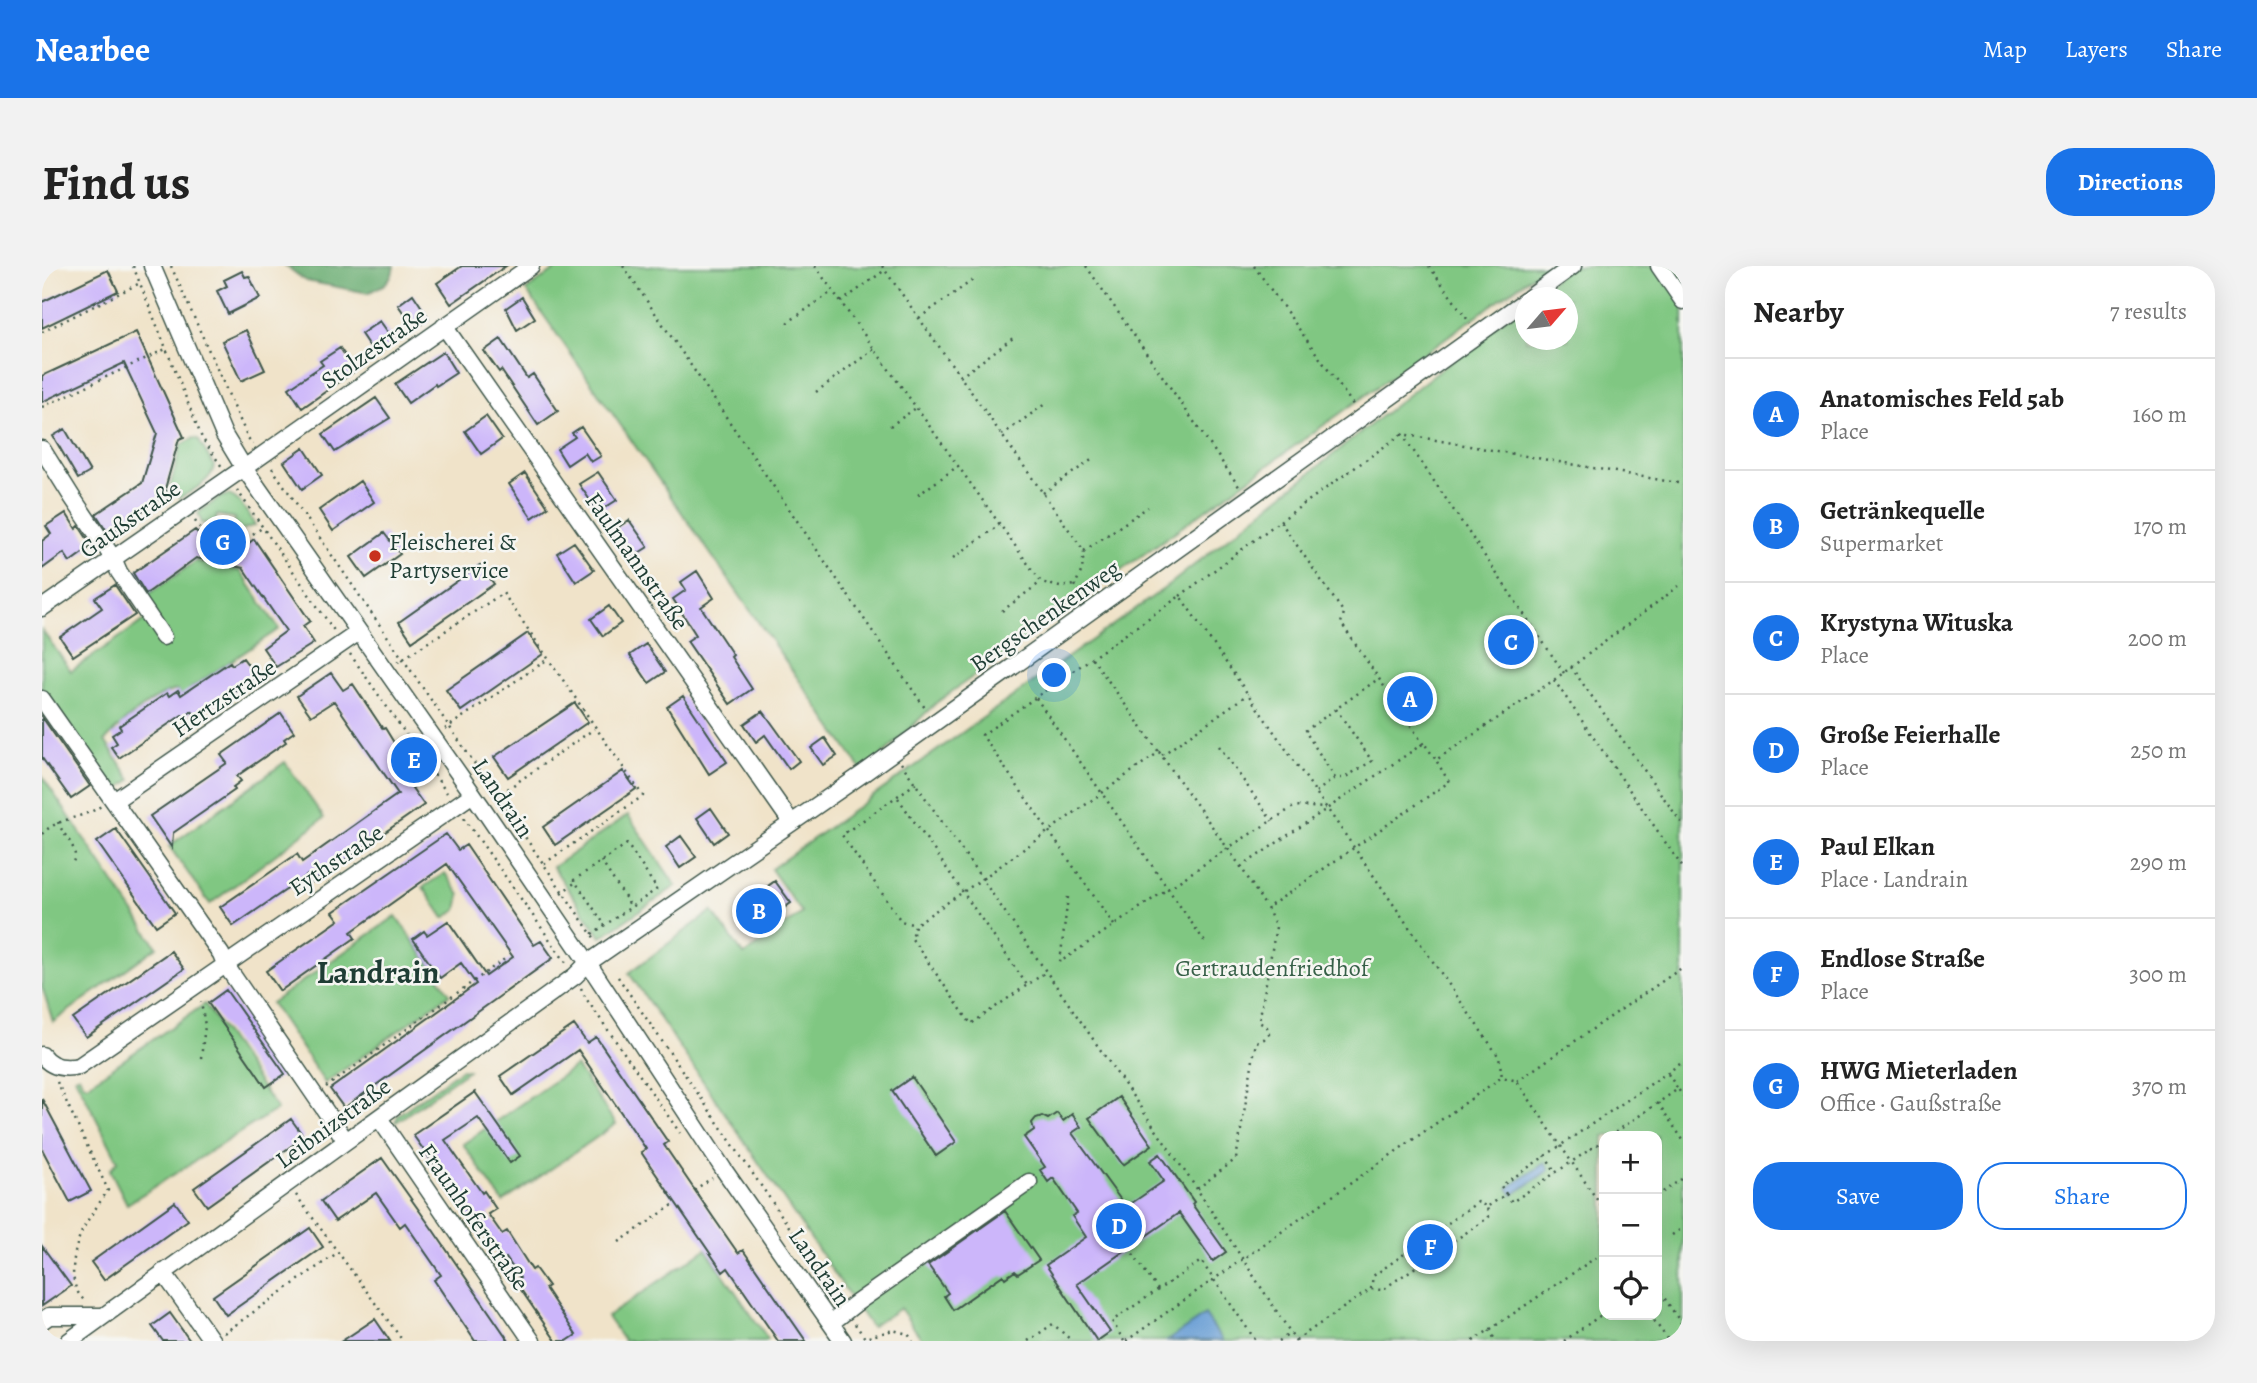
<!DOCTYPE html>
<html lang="en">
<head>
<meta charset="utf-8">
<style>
	body { margin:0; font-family:Alegreya,serif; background:#f2f2f2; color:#222 }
	.controls { position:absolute; right:21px; bottom:21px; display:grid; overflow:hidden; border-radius:14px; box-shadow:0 7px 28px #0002 }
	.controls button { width:63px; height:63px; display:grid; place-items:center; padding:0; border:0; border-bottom:2px solid #e0e0e0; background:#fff; color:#222; font:35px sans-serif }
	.compass { position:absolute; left:1473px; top:21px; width:63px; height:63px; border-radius:50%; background:#fff; box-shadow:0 7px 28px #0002; rotate:62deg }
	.you { position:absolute; left:1013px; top:410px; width:24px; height:24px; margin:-18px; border:5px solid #fff; border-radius:50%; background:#1a73e8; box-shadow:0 0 0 10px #1a73e833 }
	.badge { display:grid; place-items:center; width:46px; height:46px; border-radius:50%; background:#1a73e8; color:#fff; font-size:23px; font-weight:700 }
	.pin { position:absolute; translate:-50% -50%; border:4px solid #fff; box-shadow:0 2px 7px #0006 }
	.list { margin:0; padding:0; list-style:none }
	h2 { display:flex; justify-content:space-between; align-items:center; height:91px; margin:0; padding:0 28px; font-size:30px }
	h2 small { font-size:23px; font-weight:400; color:#767676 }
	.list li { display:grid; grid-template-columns:46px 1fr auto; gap:21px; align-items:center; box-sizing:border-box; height:112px; padding:0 28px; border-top:2px solid #e0e0e0 }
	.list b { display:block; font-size:26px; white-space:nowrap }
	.list p { margin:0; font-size:23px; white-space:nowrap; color:#767676 }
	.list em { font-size:23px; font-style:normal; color:#767676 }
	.actions { display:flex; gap:14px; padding:21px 28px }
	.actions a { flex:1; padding:16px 0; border:2px solid #1a73e8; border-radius:28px; text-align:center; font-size:24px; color:#1a73e8 }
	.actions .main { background:#1a73e8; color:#fff }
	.icon { flex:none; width:38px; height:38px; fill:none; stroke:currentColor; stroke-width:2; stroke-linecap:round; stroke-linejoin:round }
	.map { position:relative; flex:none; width:1641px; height:1075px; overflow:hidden; border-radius:28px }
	header { display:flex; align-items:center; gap:42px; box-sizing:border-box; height:98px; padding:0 35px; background:#1a73e8; color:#fff }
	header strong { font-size:33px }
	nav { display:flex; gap:38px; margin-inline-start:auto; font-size:24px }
	.intro { display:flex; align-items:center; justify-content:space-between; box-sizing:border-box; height:168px; padding:0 42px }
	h1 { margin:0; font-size:49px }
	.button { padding:18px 32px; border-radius:28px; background:#1a73e8; color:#fff; font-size:24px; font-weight:700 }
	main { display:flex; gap:42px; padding:0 42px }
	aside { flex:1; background:#fff; border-radius:28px; box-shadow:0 7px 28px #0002 }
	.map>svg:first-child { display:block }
</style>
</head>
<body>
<header>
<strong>Nearbee</strong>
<nav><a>Map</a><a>Layers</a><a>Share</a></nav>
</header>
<div class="intro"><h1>Find us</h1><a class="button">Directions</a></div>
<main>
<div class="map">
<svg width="1641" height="1075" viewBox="0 0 1641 1075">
	<rect width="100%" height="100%" fill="#f6f6f2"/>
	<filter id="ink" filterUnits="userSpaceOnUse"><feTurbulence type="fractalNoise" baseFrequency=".0143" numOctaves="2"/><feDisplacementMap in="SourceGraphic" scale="14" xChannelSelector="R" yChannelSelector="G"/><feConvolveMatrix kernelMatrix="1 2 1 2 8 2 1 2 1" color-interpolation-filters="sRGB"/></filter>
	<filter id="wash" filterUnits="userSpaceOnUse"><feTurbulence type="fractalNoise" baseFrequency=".00686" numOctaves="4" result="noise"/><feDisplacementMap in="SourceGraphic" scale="28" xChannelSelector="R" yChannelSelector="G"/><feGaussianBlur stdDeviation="1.57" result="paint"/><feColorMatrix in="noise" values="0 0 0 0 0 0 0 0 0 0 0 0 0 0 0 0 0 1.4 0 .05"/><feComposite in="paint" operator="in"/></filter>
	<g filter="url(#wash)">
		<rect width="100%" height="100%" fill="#f0e3c9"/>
		<path fill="#80c782" stroke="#50825b" stroke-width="2" fill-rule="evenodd" d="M519,0H1504L894,437L822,507L484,24Z
			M1528,0H1641V1075H881L858,1042L829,1061L587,707L670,645L702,689L760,647L729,603L1127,319L1483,36L1484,74H1526V32L1489,31ZM1562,870H1615V1049H1562Z
			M152,172L156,173L172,200C170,215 150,225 138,232L132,225H127L139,179Z
			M186,229C199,232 206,249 213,259L200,264L192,263L193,252L175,249L173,259L160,257L156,247L179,231Z
			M154,295L198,305L237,363L149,422L141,432L135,424C111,429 79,457 63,475L89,514L70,527L0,426V364L29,405L114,346L104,330Z
			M243,496L282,552L168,638L127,580Z
			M0,510L115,681L11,756L0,720Z
			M586,549L634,620L559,671L511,601Z
			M403,607L418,629L415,644L402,652L381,621Z
			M354,650L408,728L283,817L229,737Z
			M163,738L235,843L85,938L68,904L76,895L33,811L37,809L40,816L45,819Z
			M534,800L574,858L461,936L421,878Z
			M420,803L426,804L353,857L356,849Z
			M664,983L726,1073L723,1075H582L565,1051Z"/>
		<path fill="#68ac70" stroke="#447452" stroke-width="2" d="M244,0H352L350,9L343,18L326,27L264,15Z"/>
		<path fill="#679dd4" stroke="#436d84" stroke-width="2" d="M1503,897L1507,904L1471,929L1466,922Z
			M1163,1049L1181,1075H1125Z"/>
		<g id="blocks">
			<path fill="#ccb6fa" d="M420,0H464L409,38L395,17Z
				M66,4L76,25L0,62V36Z
				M200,5L203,11L207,10L218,32L186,48L175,25L185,20L182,14Z
				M371,28L387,52L373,63L356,39Z
				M480,31L493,52L475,64L464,42Z
				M338,55L353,76L333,89L319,68Z
				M204,64L223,104L199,115L180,75Z
				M94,66L142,171L137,173L123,223L126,227L67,268L54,248L100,217L115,167L82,97L0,136V110Z
				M459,73L485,112L491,108L516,145L496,159L459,104L457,106L442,85Z
				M298,82L313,105L260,142L247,122L281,99L278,95Z
				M401,86L414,107L394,120L393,118L366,137L353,118Z
				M334,132L348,152L293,186L281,168Z
				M444,150L460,173L439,188L423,165Z
				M539,161L559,190L549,196L543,187L525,199L515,183L533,171L530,167Z
				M23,163L48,206L36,213L11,170Z
				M262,182L280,209L260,223L242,196Z
				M556,206L575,234L556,246L537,218Z
				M483,207L506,241L490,252L467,218Z
				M318,215L332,236L291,265L277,244Z
				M24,247L34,263L37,260L50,280L28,296L22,287L0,303V275L9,268L4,260Z
				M587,254L606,281L587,293L569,266Z
				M153,264L156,267L207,277L212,273L268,355L261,360L272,377L234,401L221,382L244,365L201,302L154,292L104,328L91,307Z
				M342,267L358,288L324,312L309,291Z
				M532,276L552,304L534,316L515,287Z
				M438,299L452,318L370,375L357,356Z
				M655,305L672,332L659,341L691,389L689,391L710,423L688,438L645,375L654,369L631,333L644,324L639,316Z
				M73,319L93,349L31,390L18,371L60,342L53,332Z
				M567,340L579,357L561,370L549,353Z
				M486,367L501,388L419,445L404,424Z
				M604,378L623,406L607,417L588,389Z
				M201,392L214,410L154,451L150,445L142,451L140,449L77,492L69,481L75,477L70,469L79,463L77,460L125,427L127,430L136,424L139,429L188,396L190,399Z
				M289,407L301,424L311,418L341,463L343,462L362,493L364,492L372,503L370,504L378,516L370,522L382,539L271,616L266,609L191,660L178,641L255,588L260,596L356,528L292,435L269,450L255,430Z
				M641,430L685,496L667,508L625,441Z
				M533,437L546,456L466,511L452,491Z
				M721,445L757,495L747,503L723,469L714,476L702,458Z
				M239,447L252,466L242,473L244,476L195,510L199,515L191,521L193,524L131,567L130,582L108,550L185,497L179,489Z
				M0,451L48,520L29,533L0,492Z
				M783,472L795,490L781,499L769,482Z
				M581,505L594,523L513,579L501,561Z
				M669,542L686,567L672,577L655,552Z
				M74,563L133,647L114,660L55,576Z
				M404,568L416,584L424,579L492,679L499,675L511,692L302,842L288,823L434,718L419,697L398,712L371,673L382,665L385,669L406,655L444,710L471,691L405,598L309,666L313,672L238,725L224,705L297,654L291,646Z
				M639,570L654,591L638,602L624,581Z
				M733,615L749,637L711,664L695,642Z
				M129,685L142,703L44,771L31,753Z
				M184,724L243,808L224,821L166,737Z
				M532,759L545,777L554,771L626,876L622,879L671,951L696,987L701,984L764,1075H736L686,1002L681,1006L599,886L604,883L536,784L471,829L458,810Z
				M870,811L914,876L894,890L850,825Z
				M433,826L478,890L468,897L436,852L403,874L440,927L442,925L454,943L446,948L460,968L465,965L490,1004L493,1002L506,1020L503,1022L534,1069L525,1075H514L473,1015L478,1012L464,992L459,994L434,957L431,959L424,949L426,947L423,942L371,869Z
				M1077,831L1110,879L1081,899L1047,852Z
				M0,833L49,925L28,936L0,883Z
				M1015,847L1021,855L1030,848L1039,861L1030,867L1084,941L1122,915L1108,895L1118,888L1152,936L1150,938L1184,986L1171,995L1137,947L1035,1018L1068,1066L1055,1075L1004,999L1044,971L1030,950L1035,947L1011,912L1006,916L998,904L1003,901L982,871L992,864L990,857L994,852L1000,850L1006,853Z
				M249,853L262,871L165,940L152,922Z
				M340,892L391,964L467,1075H433L392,1014L399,1009L363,957L358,961L334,927L293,955L279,935Z
				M133,936L146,954L62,1014L49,996Z
				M963,945L997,994L976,1008L973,1005L963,1012L961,1009L911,1044L902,1030L906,1027L886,999Z
				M268,962L281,981L184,1049L171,1030Z
				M0,980L29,1020L0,1040Z
				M128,1047L148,1075H121L110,1060Z
				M333,1053L348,1075H300Z"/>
		</g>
	</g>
	<g filter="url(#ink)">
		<use href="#blocks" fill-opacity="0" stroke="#3e564a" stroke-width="2"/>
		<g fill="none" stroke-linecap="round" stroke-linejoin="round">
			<g stroke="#3e564a" stroke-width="19">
				<path id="minor" d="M110,0L182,169L202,202L440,541L546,697L682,904L801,1075
					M1617,0L1641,35
					M1487,32L1531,0
					M402,60L749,556
					M0,183L30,231L71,292L77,306L121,371
					M0,342L202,202L489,0
					M0,433L179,688L183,698L304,875
					M72,535L317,366
					M0,789C9,802 23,803 37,800L431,528
					M337,852L490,1075
					M121,1006L170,1075
					M0,1055L7,1050H61
					M789,1057L813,1038L987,916
					M27,1075L533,710L546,697L822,507L1484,34"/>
			</g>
			<path stroke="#3e564a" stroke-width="2.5" stroke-dasharray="2 5" stroke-linecap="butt" d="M91,0L160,172L180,201
				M129,0L206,172L211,178
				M581,0L885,445
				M773,0L999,316L1018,321L1033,319
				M840,0L1042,285L1040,304L1033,319L1041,330
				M1044,0L1198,222
				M1212,0L1312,140
				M1387,0L1428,57
				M799,36L843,4
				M877,52L931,14
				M745,57L791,25
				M0,66L96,18
				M918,111L971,72
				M774,126L832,83
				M0,141L126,82
				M848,160L874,142
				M960,169L1003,138
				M230,202L553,673
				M195,224L293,366
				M1001,227L1051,193
				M876,229L916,200
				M153,255L157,261L206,271L220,262
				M1238,255L1360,168
				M1042,285L1106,241
				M911,292L957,259
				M1138,330L1238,255L1302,347L1299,357L1382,479
				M960,345L999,316
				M308,388L405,527
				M1050,392L1117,486
				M356,396L461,327L601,530L500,599
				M1529,401L1641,559
				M1522,407L1360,168L1641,218
				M1512,414L1641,602
				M994,432L1165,679
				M1294,443L1330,495L1302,512H1293L1263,465L1336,413
				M403,463L506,393
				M1177,480L1230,555
				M1120,489L1206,428
				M859,497L940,613L874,658
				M874,517L800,569L859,655L873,659L870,673L929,758L1004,706
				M1274,526L1293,512
				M454,531L552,463
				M856,532L985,719
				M422,552L525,698
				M16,556C22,572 42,586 28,599
				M0,568C16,551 41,553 59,540
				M559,595L588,639
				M1199,601L1382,477L1394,494
				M519,627L534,616
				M1026,631L1018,696L1186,582L1253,540L1284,542
				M1072,659L940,469L1138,330L1457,791L1460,811L1475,815L1562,944
				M550,668L615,623L585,578L532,614L563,659
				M576,711L796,1032
				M539,722L543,731L638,867
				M159,792L163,760L159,736
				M1626,808L1636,823
				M1475,815L1641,701
				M15,816L66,924C57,938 46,952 39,967C31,986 25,1019 42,1034
				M284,821L464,692
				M1616,837L1641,874
				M1568,870L1636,823L1641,830
				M1503,889L1514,907
				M1155,923L940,613L1117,486L1199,601L1224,641
				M652,924L670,912
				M1464,928L1470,936L1562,874
				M254,929L361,1075
				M1615,930L1641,912
				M1630,969L1641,962
				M577,976L634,937
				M1087,982L1116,1024
				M1615,1021L1641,1060
				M1329,1023L1331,1010L1436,936L1445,941L1464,928L1459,920L1641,796
				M1608,1049L1627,1075
				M813,1058L823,1072L851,1064L866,1068L871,1075
				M1447,1064L1454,1075
				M182,1067L295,987
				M1254,1074L1329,1023L1340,1024L1447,951L1445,941
				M986,1075L1011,1058L1030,1075
				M1082,1075L1070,1055L1159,995L1214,1075
				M1084,1075L1460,811
				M1237,1075L1249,1067
				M1254,1075L1155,923L1194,893L1214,776L1222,773L1227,768L1225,761L1217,756L1234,661L1225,642L1407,516L1394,494L1512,414L1641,317
				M1431,1075L1562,986
				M1522,1075L1562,1047"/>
			<use href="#minor" stroke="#fff" stroke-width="16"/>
		</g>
	</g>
	<circle fill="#c8321e" stroke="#f6f6f2" stroke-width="2.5" cx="333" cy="290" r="7"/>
	<g text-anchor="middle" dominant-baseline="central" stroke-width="5" stroke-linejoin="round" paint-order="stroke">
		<g font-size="24" fill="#1f3d34" stroke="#f6f6f2">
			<text transform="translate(332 82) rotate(-35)">Stolzestraße</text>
			<text transform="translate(88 253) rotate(-35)">Gaußstraße</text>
			<text transform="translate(595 295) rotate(55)">Faulmannstraße</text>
			<text transform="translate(1003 350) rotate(-35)">Bergschenkenweg</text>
			<text transform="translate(182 432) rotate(-34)">Hertzstraße</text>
			<text transform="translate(461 532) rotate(56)">Landrain</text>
			<text transform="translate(294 594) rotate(-34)">Eythstraße</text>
			<text transform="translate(291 857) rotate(-36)">Leibnizstraße</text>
			<text transform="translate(432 951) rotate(55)">Fraunhoferstraße</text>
			<text transform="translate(778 1001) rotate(55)">Landrain</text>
		</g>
		<g font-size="24" fill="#1f3d34" stroke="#f6f6f2" text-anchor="start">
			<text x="347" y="276">Fleischerei &amp;<tspan x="347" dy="28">Partyservice</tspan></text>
		</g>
		<g font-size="24" fill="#376048" stroke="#f6f6f2">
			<text x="1230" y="702">Gertraudenfriedhof</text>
		</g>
		<g font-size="32" font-weight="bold" fill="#1f3d34" stroke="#f6f6f2">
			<text x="336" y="706">Landrain</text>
		</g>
	</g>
</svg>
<div class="controls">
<button>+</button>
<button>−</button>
<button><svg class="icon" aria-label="locate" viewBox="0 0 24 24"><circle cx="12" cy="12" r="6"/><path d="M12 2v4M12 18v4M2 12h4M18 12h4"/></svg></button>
</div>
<svg class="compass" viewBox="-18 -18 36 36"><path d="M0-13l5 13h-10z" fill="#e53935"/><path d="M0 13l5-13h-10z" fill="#767676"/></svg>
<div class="you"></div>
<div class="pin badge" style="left:1368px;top:433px">A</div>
<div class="pin badge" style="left:717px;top:645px">B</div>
<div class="pin badge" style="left:1469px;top:376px">C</div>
<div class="pin badge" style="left:1077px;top:960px">D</div>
<div class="pin badge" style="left:372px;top:494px">E</div>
<div class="pin badge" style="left:1388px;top:981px">F</div>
<div class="pin badge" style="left:181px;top:276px">G</div>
</div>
<aside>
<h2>Nearby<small>7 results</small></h2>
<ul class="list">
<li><span class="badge">A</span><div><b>Anatomisches Feld 5ab</b><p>Place</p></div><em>160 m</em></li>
<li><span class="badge">B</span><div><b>Getränkequelle</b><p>Supermarket</p></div><em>170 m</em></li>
<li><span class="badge">C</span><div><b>Krystyna Wituska</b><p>Place</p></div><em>200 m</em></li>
<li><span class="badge">D</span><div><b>Große Feierhalle</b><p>Place</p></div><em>250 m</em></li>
<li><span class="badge">E</span><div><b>Paul Elkan</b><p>Place · Landrain</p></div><em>290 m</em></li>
<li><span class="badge">F</span><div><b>Endlose Straße</b><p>Place</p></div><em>300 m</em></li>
<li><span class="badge">G</span><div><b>HWG Mieterladen</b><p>Office · Gaußstraße</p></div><em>370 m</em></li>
</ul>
<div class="actions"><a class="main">Save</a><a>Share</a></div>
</aside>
</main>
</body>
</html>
